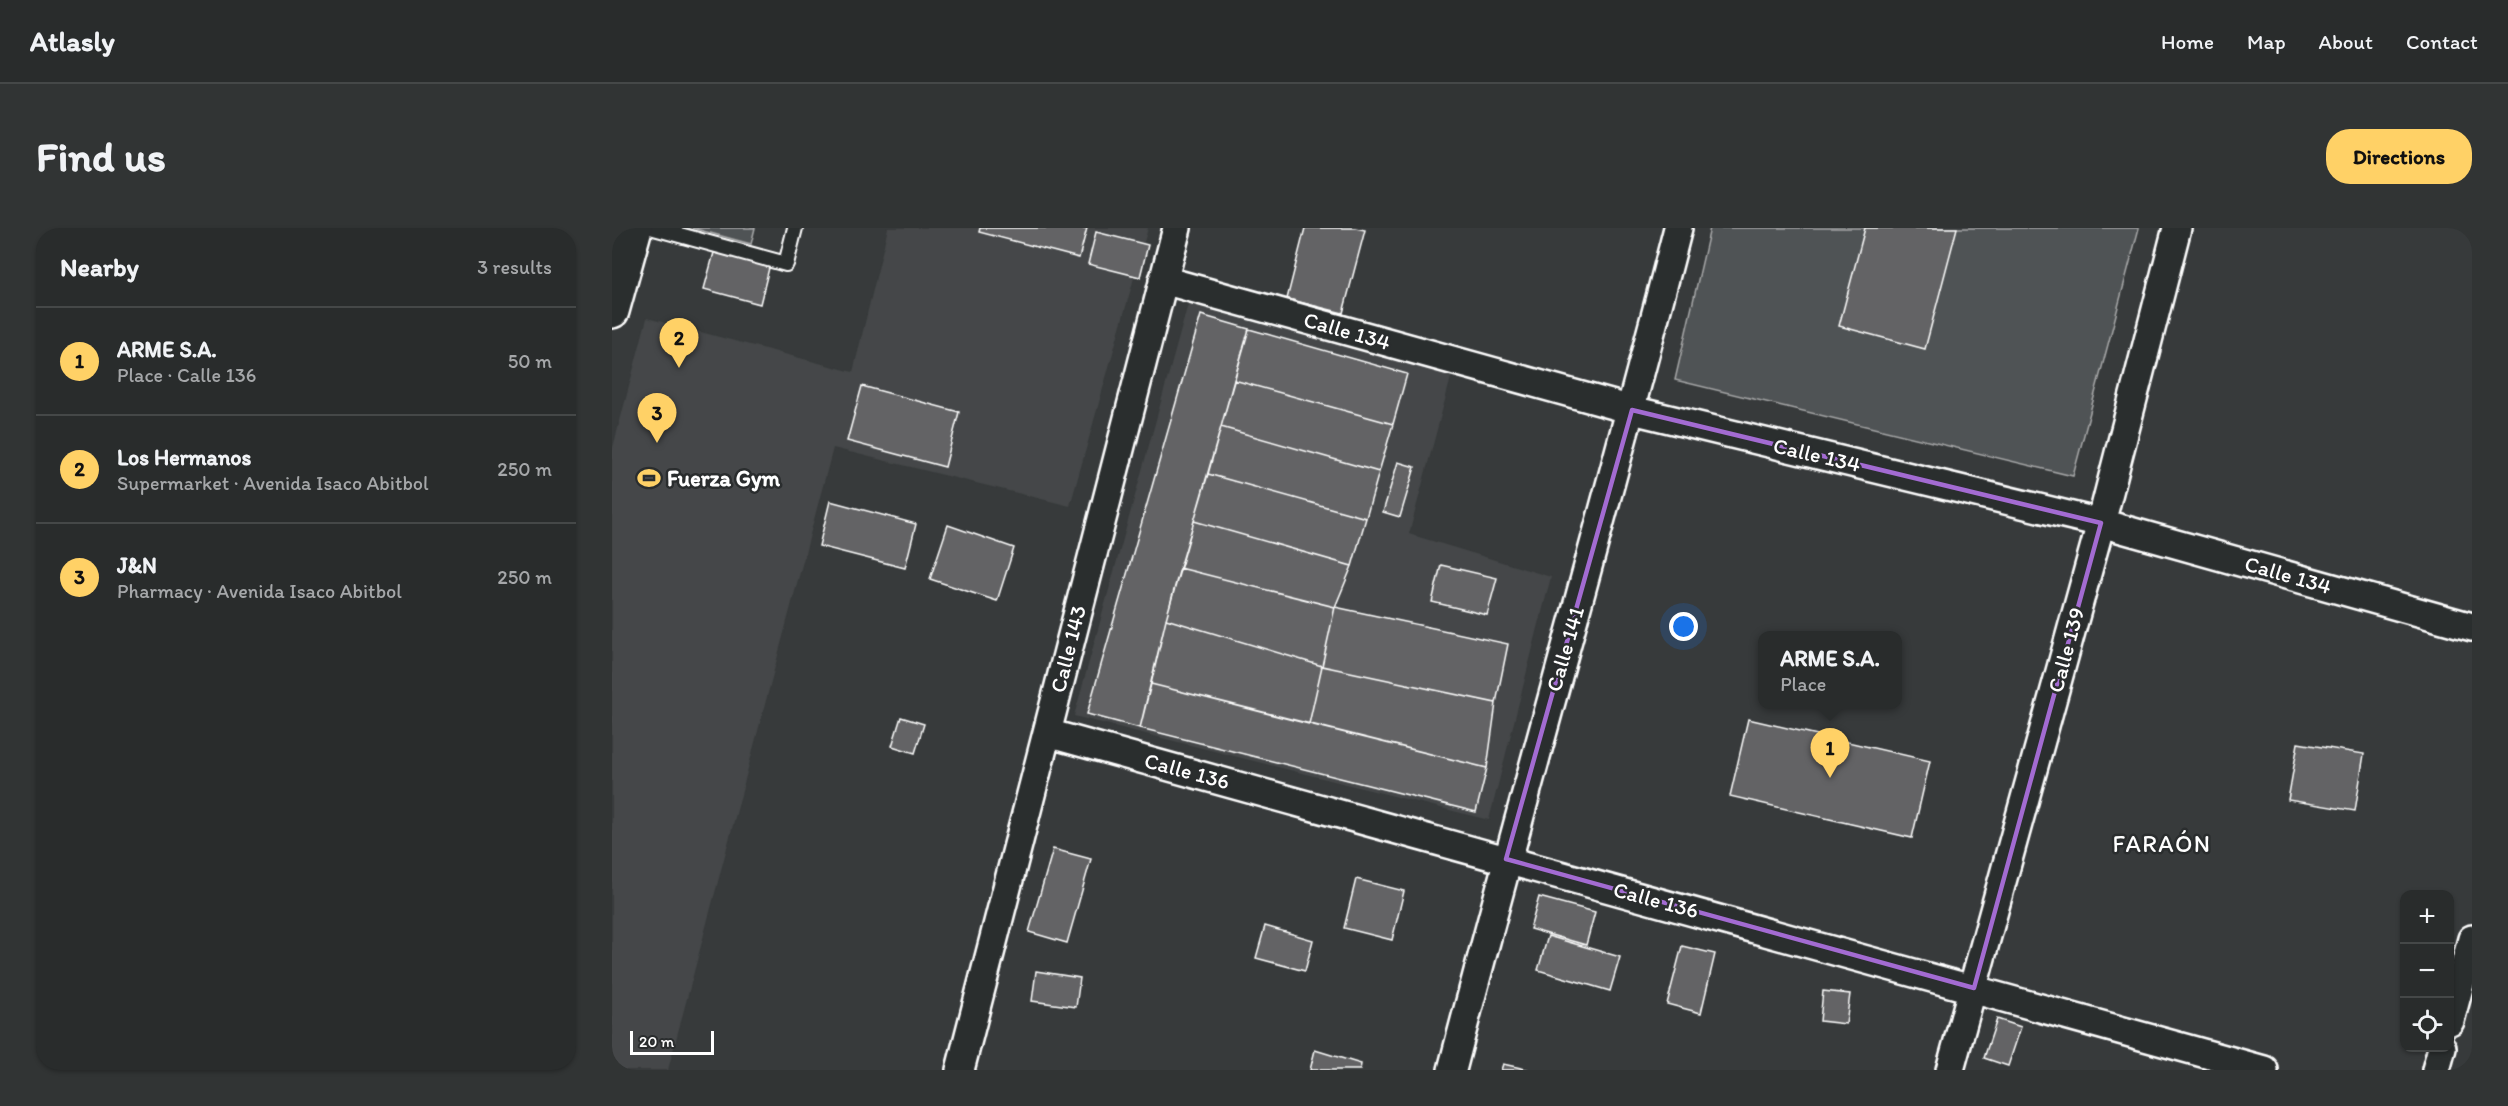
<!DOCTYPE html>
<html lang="en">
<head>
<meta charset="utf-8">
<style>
	body { margin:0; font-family:Itim,sans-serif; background:#313434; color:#f1f3f6 }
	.controls { position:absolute; right:18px; bottom:18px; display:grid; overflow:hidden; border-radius:12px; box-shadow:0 2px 4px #0004 }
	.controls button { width:54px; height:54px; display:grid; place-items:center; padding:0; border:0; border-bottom:2px solid #454848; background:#292c2c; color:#f1f3f6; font:30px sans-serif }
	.scale { position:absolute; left:18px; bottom:15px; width:84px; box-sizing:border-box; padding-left:6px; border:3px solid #fff; border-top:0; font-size:16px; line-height:21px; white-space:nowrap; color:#fff; -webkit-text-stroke:4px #2a2d2e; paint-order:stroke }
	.you { position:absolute; left:1072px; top:399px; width:21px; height:21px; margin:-15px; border:4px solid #fff; border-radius:50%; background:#1a73e8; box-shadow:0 0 0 9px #1a73e833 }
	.badge { display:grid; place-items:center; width:39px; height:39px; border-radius:50%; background:#ffd166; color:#111; font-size:20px; font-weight:700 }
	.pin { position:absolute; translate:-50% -50px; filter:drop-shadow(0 2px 3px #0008) }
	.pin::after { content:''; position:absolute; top:32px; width:21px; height:18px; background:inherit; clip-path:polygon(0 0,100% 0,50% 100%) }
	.popup { position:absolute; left:1146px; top:403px; width:144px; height:78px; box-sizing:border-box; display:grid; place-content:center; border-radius:12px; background:#292c2c; filter:drop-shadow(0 2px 4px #0005); font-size:20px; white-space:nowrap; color:#a5a7a9 }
	.popup b { font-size:22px; color:#f1f3f6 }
	.popup::after { content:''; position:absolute; left:50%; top:100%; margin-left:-12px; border:12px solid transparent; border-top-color:#292c2c }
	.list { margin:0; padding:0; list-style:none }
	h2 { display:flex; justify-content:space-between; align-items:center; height:78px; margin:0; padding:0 24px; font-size:26px }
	h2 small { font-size:20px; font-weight:400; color:#a5a7a9 }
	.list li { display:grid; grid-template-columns:39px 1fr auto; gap:18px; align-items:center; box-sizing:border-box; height:108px; padding:0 24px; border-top:2px solid #454848 }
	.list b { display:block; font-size:22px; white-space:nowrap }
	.list p { margin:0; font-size:20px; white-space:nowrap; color:#a5a7a9 }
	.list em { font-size:20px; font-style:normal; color:#a5a7a9 }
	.icon { flex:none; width:33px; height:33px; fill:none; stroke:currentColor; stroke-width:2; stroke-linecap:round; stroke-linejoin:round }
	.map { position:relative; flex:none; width:1860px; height:842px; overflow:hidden; border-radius:24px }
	header { display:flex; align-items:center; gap:36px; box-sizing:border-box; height:84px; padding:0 30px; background:#292c2c; border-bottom:2px solid #454848 }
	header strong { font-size:28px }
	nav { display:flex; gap:33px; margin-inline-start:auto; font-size:21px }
	.intro { display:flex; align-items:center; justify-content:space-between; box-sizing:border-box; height:144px; padding:0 36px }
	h1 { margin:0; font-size:42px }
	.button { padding:15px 27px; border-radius:24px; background:#ffd166; color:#111; font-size:21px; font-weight:700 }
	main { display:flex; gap:36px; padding:0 36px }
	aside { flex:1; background:#292c2c; border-radius:24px; box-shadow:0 2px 4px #0004 }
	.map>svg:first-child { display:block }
</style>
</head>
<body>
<header>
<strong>Atlasly</strong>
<nav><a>Home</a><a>Map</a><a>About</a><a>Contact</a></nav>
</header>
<div class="intro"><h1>Find us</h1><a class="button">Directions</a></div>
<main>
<aside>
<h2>Nearby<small>3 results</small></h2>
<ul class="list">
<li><span class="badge">1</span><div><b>ARME S.A.</b><p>Place · Calle 136</p></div><em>50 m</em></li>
<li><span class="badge">2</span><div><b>Los Hermanos</b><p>Supermarket · Avenida Isaco Abitbol</p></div><em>250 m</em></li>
<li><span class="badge">3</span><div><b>J&amp;N</b><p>Pharmacy · Avenida Isaco Abitbol</p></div><em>250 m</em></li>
</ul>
</aside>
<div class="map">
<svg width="1860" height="842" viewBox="0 0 1860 842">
	<rect width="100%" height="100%" fill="#373a3b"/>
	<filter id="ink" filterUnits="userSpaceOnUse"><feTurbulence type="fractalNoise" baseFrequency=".0167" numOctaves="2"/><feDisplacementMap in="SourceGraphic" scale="12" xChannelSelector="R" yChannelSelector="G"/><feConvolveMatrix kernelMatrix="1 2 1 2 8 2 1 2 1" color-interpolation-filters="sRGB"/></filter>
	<g filter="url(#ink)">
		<path fill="#444748" d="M276,0H536L458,278L221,220L56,842H0V223L35,90L241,144Z
			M576,76L840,146L797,306L939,349L877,592L462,488Z"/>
		<path fill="#505354" stroke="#a8a9aa" stroke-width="1.5" d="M80,0H143L139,16Z
			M1098,0H1527L1461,248L1063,152Z"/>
		<path fill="#636465" stroke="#fff" stroke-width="1.5" d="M368,0H475L467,30L367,4Z
			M693,0H743L753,2L731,85L675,71Z
			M1253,0H1345L1313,121L1227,98Z
			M484,4L536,17L528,49L476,36Z
			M103,21L158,36L148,76L92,61Z
			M589,87L637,101L554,391L528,500L475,486Z
			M637,101L795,146L781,196L622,152Z
			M622,152L781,196L767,244L609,199Z
			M250,158L347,184L333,239L235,213Z
			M609,199L767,244L754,290L596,246Z
			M786,234L803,239L788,289L771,284Z
			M596,246L754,290L740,338L582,293Z
			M218,273L304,296L293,340L207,318Z
			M582,293L740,338L723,379L568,340Z
			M336,297L402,320L385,373L318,351Z
			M829,337L885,350L875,387L820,374Z
			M568,340L723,379L710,438L554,391Z
			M723,379L896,416L884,475L710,438Z
			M554,391L710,438L697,496L539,456Z
			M710,438L884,475L875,540L697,496Z
			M539,456L875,540L864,584L528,500Z
			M289,489L312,496L303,525L280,518Z
			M1136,491L1318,533L1300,610L1118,568Z
			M1686,515L1752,526L1743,583L1676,572Z
			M441,621L479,631L455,715L417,704Z
			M744,651L792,663L780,712L732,700Z
			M927,669L983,684L974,717L918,701Z
			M653,698L701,712L693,743L644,730Z
			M936,708L1008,729L998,763L926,742Z
			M1070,718L1103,726L1089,785L1055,776Z
			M424,743L468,750L464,779L420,773Z
			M1211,763L1238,766L1234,796L1208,793Z
			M1385,791L1409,799L1396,838L1372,830Z
			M703,822L749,836L748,842H698Z
			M891,836L918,842H889Z"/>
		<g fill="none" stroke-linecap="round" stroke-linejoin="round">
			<g stroke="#fff" stroke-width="18">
				<path id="lane" d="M42,0L174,36L183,0"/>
			</g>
			<g stroke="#fff" stroke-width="32">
				<path id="street" d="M551,52L1020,182L1489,295L1860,399
					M435,505L1652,842
					M1838,793L1860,711
					M348,842L565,0
					M840,842C913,561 994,282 1066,0
					M1338,842L1489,295L1565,0
					M1824,842L1830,820"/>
			</g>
			<g stroke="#fff" stroke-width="38">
				<path id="secondary" d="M0,83L23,0"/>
			</g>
			<use href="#lane" stroke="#2a2d2e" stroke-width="14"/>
			<use href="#street" stroke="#2a2d2e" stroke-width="27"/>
			<use href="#secondary" stroke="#2a2d2e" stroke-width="33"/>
		</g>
	</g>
	<path fill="none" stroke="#a36bd2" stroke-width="4.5" stroke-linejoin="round" d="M1020,182L1489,295L1362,760L894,631Z"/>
	<defs>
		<g id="stadium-bare" transform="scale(1.8)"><path d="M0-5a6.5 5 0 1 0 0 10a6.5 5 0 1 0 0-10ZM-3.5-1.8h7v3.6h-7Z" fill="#ffd166" stroke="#2a2d2e" stroke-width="2.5" paint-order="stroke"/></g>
	</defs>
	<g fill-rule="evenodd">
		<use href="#stadium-bare" x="37" y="250"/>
	</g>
	<g text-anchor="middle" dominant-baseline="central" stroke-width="5" stroke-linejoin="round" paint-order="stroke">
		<g font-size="22" fill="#fff" stroke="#2a2d2e">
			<text transform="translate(735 103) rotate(16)">Calle 134</text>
			<text transform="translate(1205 227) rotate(13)">Calle 134</text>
			<text transform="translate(1676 347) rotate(16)">Calle 134</text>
			<text transform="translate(456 421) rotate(-76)">Calle 143</text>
			<text transform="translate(953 421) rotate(-74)">Calle 141</text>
			<text transform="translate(1454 422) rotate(-75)">Calle 139</text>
			<text transform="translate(575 543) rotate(15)">Calle 136</text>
			<text transform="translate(1044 672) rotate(15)">Calle 136</text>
		</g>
		<g font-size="22" font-weight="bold" fill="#fff" stroke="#2a2d2e" text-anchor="start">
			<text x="55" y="250">Fuerza Gym</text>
		</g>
		<g font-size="24" letter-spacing="1.5" fill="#fff" stroke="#2a2d2e">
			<text x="1550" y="615">FARAÓN</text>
		</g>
	</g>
</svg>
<div class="controls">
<button>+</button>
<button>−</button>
<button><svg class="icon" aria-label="locate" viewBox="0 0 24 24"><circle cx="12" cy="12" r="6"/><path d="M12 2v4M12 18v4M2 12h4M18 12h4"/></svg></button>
</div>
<div class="scale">20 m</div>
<div class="you"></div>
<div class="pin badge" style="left:1218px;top:550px">1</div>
<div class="popup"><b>ARME S.A.</b>Place</div>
<div class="pin badge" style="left:67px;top:140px">2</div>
<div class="pin badge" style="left:45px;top:215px">3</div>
</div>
</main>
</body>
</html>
